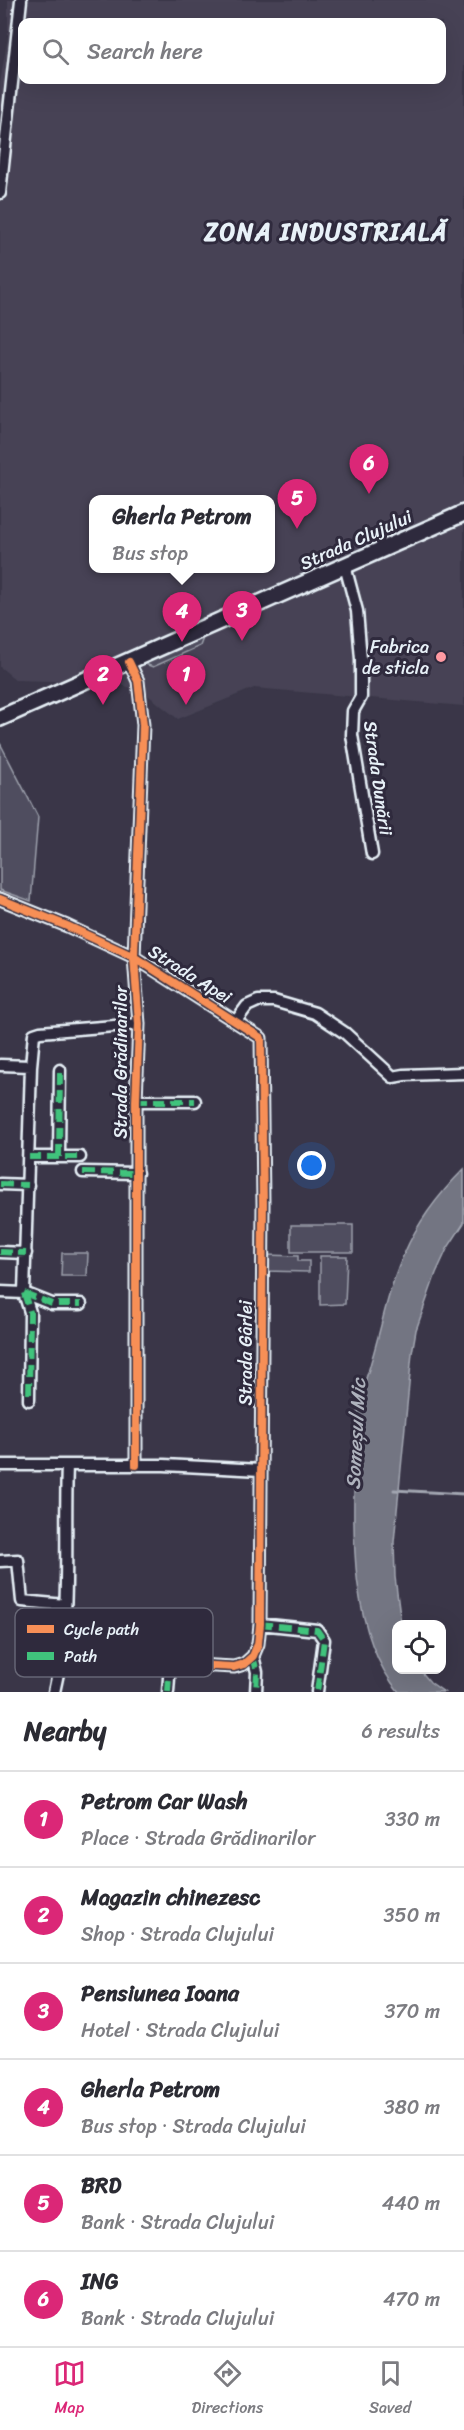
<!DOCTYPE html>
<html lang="en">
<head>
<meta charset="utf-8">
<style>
	body { margin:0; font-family:Sriracha,sans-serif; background:#f7f7f7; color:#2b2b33 }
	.controls { position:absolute; right:18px; bottom:18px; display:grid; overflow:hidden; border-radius:12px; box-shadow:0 6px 24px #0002 }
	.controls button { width:54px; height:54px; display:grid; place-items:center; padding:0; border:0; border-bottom:2px solid #e1e1e2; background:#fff; color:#2b2b33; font:30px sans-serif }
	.you { position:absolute; left:312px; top:1166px; width:21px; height:21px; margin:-15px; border:4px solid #fff; border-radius:50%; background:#1a73e8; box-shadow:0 0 0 9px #1a73e833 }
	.badge { display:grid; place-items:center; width:39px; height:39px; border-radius:50%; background:#db2777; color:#fff; font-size:20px; font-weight:700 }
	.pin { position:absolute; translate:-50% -50px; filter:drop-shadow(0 2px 3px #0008) }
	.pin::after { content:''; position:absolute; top:32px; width:21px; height:18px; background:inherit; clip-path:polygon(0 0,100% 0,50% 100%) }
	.popup { position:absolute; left:89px; top:495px; width:186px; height:78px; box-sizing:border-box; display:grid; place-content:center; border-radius:12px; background:#fff; filter:drop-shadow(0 2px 4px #0005); font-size:20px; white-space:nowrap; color:#7c7c81 }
	.popup b { font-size:22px; color:#2b2b33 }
	.popup::after { content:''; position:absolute; left:50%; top:100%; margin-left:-12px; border:12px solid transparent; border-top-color:#fff }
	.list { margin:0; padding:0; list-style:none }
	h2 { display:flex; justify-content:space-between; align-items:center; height:78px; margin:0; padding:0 24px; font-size:26px }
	h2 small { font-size:20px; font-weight:400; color:#7c7c81 }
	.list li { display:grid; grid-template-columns:39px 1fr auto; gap:18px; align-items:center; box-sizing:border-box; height:96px; padding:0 24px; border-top:2px solid #e1e1e2 }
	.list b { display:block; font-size:22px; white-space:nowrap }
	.list p { margin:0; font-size:20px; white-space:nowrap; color:#7c7c81 }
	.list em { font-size:20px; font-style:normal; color:#7c7c81 }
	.icon { flex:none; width:33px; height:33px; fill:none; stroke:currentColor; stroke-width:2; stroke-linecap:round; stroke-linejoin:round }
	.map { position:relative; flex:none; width:464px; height:1692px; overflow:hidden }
	.search { position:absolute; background:#fff; box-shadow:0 6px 24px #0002; left:18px; right:18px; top:18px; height:66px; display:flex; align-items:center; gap:15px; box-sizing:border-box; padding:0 21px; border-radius:12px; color:#7c7c81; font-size:22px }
	.sheet { height:654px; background:#fff }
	nav { display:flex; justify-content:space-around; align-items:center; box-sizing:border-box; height:84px; border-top:2px solid #e1e1e2; background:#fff; font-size:16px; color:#7c7c81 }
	nav a { display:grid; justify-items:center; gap:3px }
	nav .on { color:#db2777 }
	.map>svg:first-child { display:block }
</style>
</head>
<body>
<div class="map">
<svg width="464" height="1692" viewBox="0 0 464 1692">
	<rect width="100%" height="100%" fill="#3a3648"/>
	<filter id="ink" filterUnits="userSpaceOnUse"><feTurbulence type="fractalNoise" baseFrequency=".0167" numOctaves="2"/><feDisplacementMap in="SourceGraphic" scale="12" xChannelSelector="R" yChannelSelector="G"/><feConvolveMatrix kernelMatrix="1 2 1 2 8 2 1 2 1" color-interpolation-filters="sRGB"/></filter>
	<g filter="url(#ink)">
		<path fill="#464354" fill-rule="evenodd" d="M8,0H464V706L254,688L178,719L144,692L115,683L16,680L0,667V83L8,36ZM22,22H442V80H22ZM94,500H270V568H94Z"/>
		<path fill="#504e5f" stroke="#9ca0ac" stroke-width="1.5" d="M202,636L203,638L200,646L153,667L145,664V662Z
			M0,743L38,817L31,901L0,890Z
			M291,1225H353V1252H291Z
			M62,1253H88L87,1276H61Z
			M265,1255L298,1256V1261H309V1272L265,1271Z
			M320,1256H347L345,1304L320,1305Z"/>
		<path fill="#737482" stroke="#a2a6b1" stroke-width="1.5" d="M464,1169V1223L447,1249L436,1273L416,1330L412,1353L394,1542L395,1577L401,1624H396V1670H420L430,1682L444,1692H399C350,1635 352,1532 355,1460C356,1440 356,1417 361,1397C363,1385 368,1374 371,1362C382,1326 388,1289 404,1254C418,1221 439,1194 464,1169Z"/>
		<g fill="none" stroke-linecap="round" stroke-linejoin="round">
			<path stroke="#a2a6b1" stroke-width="3" d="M394,1490L464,1494"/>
			<g stroke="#e8f1f8" stroke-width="15">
				<path id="minor" d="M0,193L21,0
					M345,566L357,611L361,659V697L353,711L352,735L372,854
					M129,662L138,681L143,725L134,957L139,1024L136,1101V1465
					M0,899L67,926L134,957L261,1038L263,1204L260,1624L258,1644L253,1656L244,1664L234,1667L158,1663L129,1655L62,1659
					M236,1021L247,1006L258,1001H274L315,1013L345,1033L393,1077L404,1075L464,1073
					M0,1065L31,1066
					M136,1101H195
					M29,1157H80
					M59,1157L60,1070
					M83,1172L137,1173
					M0,1184L28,1185
					M0,1252L26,1253
					M0,1292L24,1293L31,1066L34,1034L40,1032L139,1024
					M24,1293L30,1312L29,1400
					M24,1293L52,1304H81
					M0,1465H164L261,1470
					M0,1561L18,1560L22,1601L65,1605
					M260,1624L317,1630L324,1640L317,1692
					M253,1656L257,1672L256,1692
					M54,1692C72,1618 64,1542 67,1466
					M168,1692L170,1663"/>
			</g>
			<g stroke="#e8f1f8" stroke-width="20">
				<path id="secondary" d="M0,718L464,513"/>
			</g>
			<use href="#minor" stroke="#2f2a3d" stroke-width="10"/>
			<use href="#secondary" stroke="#2f2a3d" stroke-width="15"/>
			<path stroke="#40c37c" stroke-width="6" stroke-dasharray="12 6" stroke-linecap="butt" d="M136,1101H195
				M29,1157H80
				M59,1157L60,1070
				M83,1172L137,1173
				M0,1184L28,1185
				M0,1252L26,1253
				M24,1293L30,1312L29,1400
				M24,1293L52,1304H81
				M260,1624L317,1630L324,1640L317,1692
				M253,1656L257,1672L256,1692
				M168,1692L170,1663"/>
			<g stroke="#2f2a3d" stroke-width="11">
				<path id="cycleway" d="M129,662L138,681L143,725L134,957L139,1024L136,1101V1465
					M0,899L67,926L134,957L261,1038L263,1204L260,1624L258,1644L253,1656L244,1664L234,1667L158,1663L129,1655L62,1659"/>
			</g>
			<use href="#cycleway" stroke="#f78f57" stroke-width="8"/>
		</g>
	</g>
	<circle fill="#ff9aa2" stroke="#2f2a3d" stroke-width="2" cx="441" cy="657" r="6"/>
	<g text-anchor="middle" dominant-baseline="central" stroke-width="6" stroke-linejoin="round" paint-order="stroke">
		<g font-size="18" fill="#e8f1f8" stroke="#2f2a3d">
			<text transform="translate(356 540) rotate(-24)">Strada Clujului</text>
			<text transform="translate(378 778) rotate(82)">Strada Dunării</text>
			<text transform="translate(190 974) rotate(32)">Strada Apei</text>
			<text transform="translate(121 1062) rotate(-90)">Strada Grădinarilor</text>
			<text transform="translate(246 1353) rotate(-90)">Strada Gârlei</text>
		</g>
		<g font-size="18" fill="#e8f1f8" stroke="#2f2a3d" text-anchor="end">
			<text x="429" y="647">Fabrica<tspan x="429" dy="21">de sticla</tspan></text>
		</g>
		<g font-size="20" font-style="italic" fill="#aeb2bd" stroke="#2f2a3d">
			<text transform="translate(356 1434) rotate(-87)">Someșul Mic</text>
		</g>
		<g font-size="24" font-weight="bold" letter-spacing="1.5" fill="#e8f1f8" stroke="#2f2a3d">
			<text x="326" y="232">ZONA INDUSTRIALĂ</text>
		</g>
	</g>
	<rect x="15" y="1608" width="198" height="69" rx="9" fill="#2f2a3d" stroke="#666675" stroke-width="1.5"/>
	<rect x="27" y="1625" width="27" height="8" fill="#f78f57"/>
	<rect x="27" y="1652" width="27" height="8" fill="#40c37c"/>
	<g font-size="16" fill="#e8f1f8">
		<text x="64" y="1635">Cycle path</text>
		<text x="64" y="1662">Path</text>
	</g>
</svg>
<div class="controls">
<button><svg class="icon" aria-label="locate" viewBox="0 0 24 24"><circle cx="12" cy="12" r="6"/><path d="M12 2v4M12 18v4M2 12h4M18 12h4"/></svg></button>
</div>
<div class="you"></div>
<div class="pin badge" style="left:186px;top:705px">1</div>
<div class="pin badge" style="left:103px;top:705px">2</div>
<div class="pin badge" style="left:242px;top:641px">3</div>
<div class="pin badge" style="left:182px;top:642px">4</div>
<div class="popup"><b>Gherla Petrom</b>Bus stop</div>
<div class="pin badge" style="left:297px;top:529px">5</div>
<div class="pin badge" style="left:369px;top:494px">6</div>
<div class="search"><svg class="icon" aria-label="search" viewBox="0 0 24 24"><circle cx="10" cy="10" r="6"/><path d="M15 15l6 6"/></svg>Search here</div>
</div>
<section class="sheet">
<h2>Nearby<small>6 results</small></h2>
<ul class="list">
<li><span class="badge">1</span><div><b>Petrom Car Wash</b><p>Place · Strada Grădinarilor</p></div><em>330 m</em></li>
<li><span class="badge">2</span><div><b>Magazin chinezesc</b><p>Shop · Strada Clujului</p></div><em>350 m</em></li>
<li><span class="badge">3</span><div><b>Pensiunea Ioana</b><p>Hotel · Strada Clujului</p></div><em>370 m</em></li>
<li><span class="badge">4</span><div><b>Gherla Petrom</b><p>Bus stop · Strada Clujului</p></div><em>380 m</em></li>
<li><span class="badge">5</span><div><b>BRD</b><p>Bank · Strada Clujului</p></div><em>440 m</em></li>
<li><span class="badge">6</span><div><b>ING</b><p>Bank · Strada Clujului</p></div><em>470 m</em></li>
</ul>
</section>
<nav>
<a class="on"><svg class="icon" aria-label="map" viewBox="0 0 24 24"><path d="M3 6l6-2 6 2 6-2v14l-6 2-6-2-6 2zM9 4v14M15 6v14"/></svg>Map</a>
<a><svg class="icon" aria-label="directions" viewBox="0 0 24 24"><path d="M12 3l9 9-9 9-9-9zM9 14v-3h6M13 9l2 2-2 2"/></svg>Directions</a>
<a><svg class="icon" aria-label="saved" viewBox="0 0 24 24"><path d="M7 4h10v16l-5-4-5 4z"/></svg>Saved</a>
</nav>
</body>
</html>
